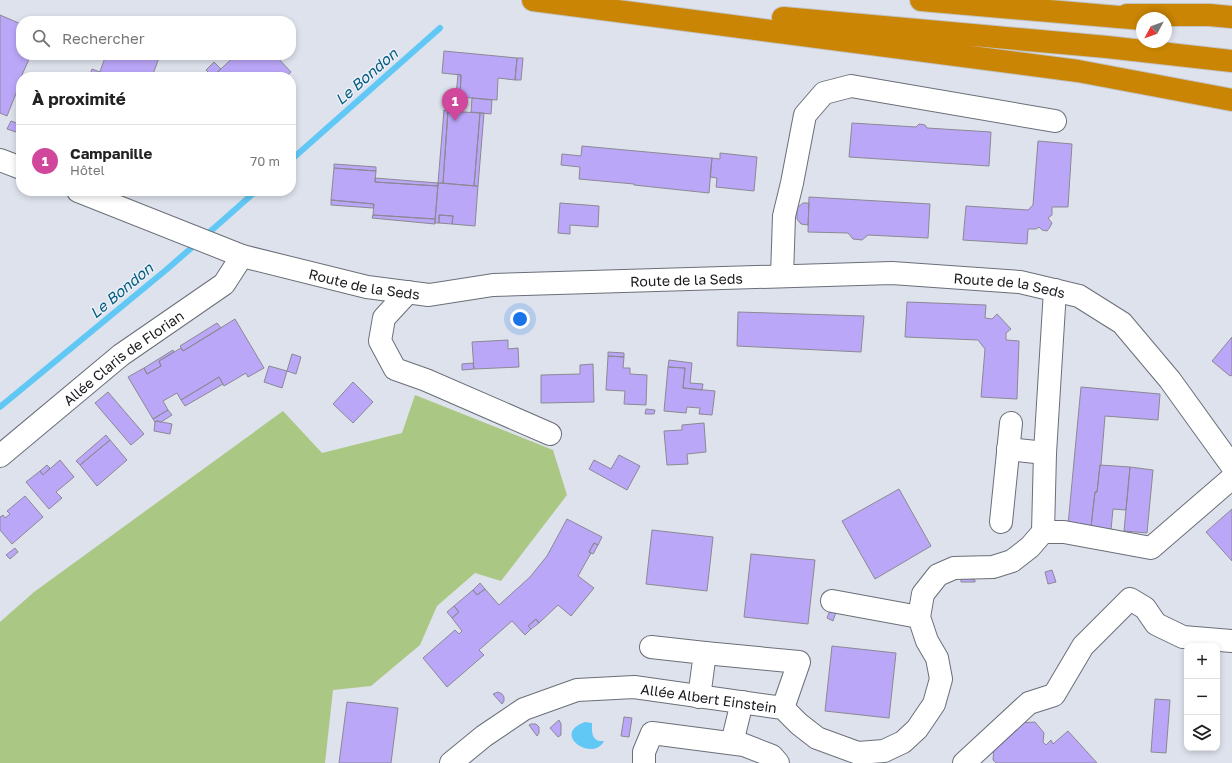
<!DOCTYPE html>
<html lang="fr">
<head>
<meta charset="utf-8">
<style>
	body { margin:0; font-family:"Golos Text",sans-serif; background:#f6f6f6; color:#222 }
	.controls { position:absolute; right:12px; bottom:12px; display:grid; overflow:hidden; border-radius:8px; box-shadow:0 2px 6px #0003 }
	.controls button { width:36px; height:36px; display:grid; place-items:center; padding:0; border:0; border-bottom:1px solid #e0e0e0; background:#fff; color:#222; font:20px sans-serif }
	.compass { position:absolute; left:1136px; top:12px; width:36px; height:36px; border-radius:50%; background:#fff; box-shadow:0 2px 6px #0003; rotate:229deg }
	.you { position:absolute; left:520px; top:319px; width:14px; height:14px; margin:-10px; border:3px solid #fff; border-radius:50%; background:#1a73e8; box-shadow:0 0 0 6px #1a73e833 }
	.badge { display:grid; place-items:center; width:26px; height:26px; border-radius:50%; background:#7c3aed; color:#fff; font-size:13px; font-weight:700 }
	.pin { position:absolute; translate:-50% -33px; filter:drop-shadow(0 1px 2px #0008) }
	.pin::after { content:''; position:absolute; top:21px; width:14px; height:12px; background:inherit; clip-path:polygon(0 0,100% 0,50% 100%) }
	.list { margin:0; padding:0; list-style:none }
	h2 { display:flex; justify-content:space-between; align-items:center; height:52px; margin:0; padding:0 16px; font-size:17px }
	h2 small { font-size:13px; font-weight:400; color:#767676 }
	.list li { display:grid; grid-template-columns:26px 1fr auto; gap:12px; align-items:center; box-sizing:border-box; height:72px; padding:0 16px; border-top:1px solid #e0e0e0 }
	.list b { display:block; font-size:15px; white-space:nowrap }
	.list p { margin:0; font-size:13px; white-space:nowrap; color:#767676 }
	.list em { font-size:13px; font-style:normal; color:#767676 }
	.icon { flex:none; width:22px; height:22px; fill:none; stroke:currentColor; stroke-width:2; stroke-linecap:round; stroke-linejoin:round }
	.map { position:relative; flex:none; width:1232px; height:763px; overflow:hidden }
	.search { position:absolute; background:#fff; box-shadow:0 2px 6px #0003; left:16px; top:16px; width:280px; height:44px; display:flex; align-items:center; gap:10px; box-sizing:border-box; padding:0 14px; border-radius:16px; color:#767676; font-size:15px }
	.panel { position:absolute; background:#fff; box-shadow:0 2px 6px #0003; left:16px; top:72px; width:280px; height:124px; border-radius:16px }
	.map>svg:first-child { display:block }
</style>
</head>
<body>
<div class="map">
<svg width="1232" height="763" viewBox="0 0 1232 763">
	<rect width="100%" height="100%" fill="#dde2ec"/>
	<path fill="#abc784" d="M415,395L553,450L567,495L501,581L475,573L437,606L420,645L371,686L333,690L325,763H0V622L34,592L283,411L322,453L402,433Z"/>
	<path fill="#61c8f6" d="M585,722L592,723C592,732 591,742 604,741C593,763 550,734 585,722Z"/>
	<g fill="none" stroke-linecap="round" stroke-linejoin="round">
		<path stroke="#61c8f6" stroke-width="6" d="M291,160L440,28
			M204,237L256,191
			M0,407L166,270L197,243"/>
	</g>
	<path fill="#bba7f8" stroke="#8b8993" d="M0,15L21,24V55H31L21,77L19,86L7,116L0,113Z
		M444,51L517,58L515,80L498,78L497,100L460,97L461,75L442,73Z
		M106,55H160L152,77H98Z
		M236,55H275L291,72L286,77H212Z
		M517,58H523L521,80H515Z
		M214,62L221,69L213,77L206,70Z
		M92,69L100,72L98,77H89Z
		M458,74L461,75L460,97L456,96Z
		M472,98L492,100L491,114L471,112Z
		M444,110L448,111L443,183H438Z
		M448,111L480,113L474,186L443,183Z
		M480,113H484L478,186H474Z
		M11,121L19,124L16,132L7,129Z
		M852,123L916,127L919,124L925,125L927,128L991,132L989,166L849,157Z
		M1038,141L1072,144L1068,207H1052V215L1048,218L1052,223L1050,227L1047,231L1042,230L1039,227L1036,229H1028L1027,244L963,240L966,206L1028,210L1033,205Z
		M582,146L712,158L709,193L634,185V184L579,179L580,167L561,165L562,154L581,156Z
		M720,153L757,157L754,191L716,187L717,178L710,177L712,158L720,159Z
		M334,164L376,167V171L334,168Z
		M334,168L376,171L375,182L438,186L435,219L373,215L374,204L331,200Z
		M375,178L438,183V186L375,182Z
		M438,183L478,186L475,226L452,224L453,216L439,215V223H435Z
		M809,197L930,204L928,238L868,235L862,240L853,239L848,233L808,232Z
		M331,200L374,204L373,208L331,205Z
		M560,203L599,206L598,227L570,225V234L558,233Z
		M803,203H809L808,225L801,224L797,219V208Z
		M373,215L435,219V224L372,218Z
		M439,215L453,216L452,224L439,223Z
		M907,302L986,305L985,318L992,319L997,314L1011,329L1006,333V340L1019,341L1017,399L981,397L985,349L978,340L905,337Z
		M738,312L864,316L861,352L737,346Z
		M235,319L264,368L248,377L246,373L224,386L219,377L181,400L177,393L163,401L168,410L153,419L128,377L144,368L147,374L161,366L159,361L181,348L183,351Z
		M217,323L221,328L183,351L180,346Z
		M1232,337V375L1230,376L1212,361Z
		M508,340V349L518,348L519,367L474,369L472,342Z
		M173,350L174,352L159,361L161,366L147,374L144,368Z
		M608,352L624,353V357L608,356Z
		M292,354L301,357L296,374L287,371L282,388L264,382L269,366L287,371Z
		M608,356L624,357L623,368H630V374L647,375L646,405L624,404L625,391L606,390Z
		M669,360L692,363L690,383L703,384L702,390L683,388L685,368L668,367Z
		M473,363L474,369L462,370V364Z
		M593,364L594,402L541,403V375L580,374V365Z
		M668,367L685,368L683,388L715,391L712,415L699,414L700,408L687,407L686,413L664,411Z
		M219,377L223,384L185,406L181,400Z
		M353,382L373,402L353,423L333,404Z
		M1081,387L1160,394L1158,420L1105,416L1101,465H1100L1097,492H1095L1091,527L1068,525Z
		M108,392L144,434L131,445L95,403Z
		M646,409L655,410L654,414H645Z
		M168,410L172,415L161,422L157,421L155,422L153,419Z
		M157,421L172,424L170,434L154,431L155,422Z
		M704,423L706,452L687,454L688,464L667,465L664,431L682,430V425Z
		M106,435L110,440L80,465L76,461Z
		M110,440L127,460L97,486L80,465Z
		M619,455L640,466L627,490L589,469L594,460L611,469Z
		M60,460L74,477L56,492L62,498L49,509L26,482L40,471L43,475Z
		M47,465L50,468L43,475L40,471Z
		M1100,465L1130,467L1126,510L1113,509L1111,530L1091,527L1095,492H1097Z
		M1130,467L1153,470L1147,533L1124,531Z
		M899,489L931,546L875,579L842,521Z
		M25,496L43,517L12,544L0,530V517L3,515L5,518L10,514L7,511Z
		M1232,509V561L1206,532Z
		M567,519L602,537L598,545L594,543L589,552L591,553L578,576L594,588L571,616L558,605L539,623L536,619L528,626L531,629L525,635L512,621L479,650L484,655L447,687L423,658L455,630L459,634L462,631L452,618L459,612L454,606L473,590L477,595L485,589L499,605L530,577L547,556Z
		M652,530L713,537L707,591L646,584Z
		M594,543L598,545L593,554L589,552Z
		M15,548L18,552L10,559L6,555Z
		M751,554L815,560L808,624L744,617Z
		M1052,570L1056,582L1048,584L1045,572Z
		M961,576L975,580V582H961Z
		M480,583L485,589L477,595L473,590Z
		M454,606L459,612L452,618L447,612Z
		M830,610L836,612L833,621L827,618Z
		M536,619L539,623L531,629L528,626Z
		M832,646L896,653L889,718L825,711Z
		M498,692L502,694L504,697V701L502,704L493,694Z
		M1155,699L1170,700L1166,753L1151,752Z
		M347,702L398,708L391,763H339Z
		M624,717L632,718L629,737L621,736Z
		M559,720L561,724V735L558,737L550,728Z
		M1035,722L1044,733L1043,742L1046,745L1051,740L1053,744L1068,731L1097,763H996L993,760L994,746L1019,723Z
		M531,724H536L539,727V733L537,736L529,725Z"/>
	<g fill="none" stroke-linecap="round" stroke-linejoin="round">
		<g stroke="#6a6f78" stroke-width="24">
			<g id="minor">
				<path d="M0,160L21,168"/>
				<path id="s1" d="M78,191L242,256L367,287L429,295L493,285L892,273L1020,282L1079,296L1122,323L1170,380L1232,466"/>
				<path d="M782,276L784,216L792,183L805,115L824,93L851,86L1055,121"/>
				<path d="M408,292L384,318L380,341L395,369L426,380L550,434"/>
				<path d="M1008,449L1045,453"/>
				<path id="s2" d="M0,456L121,355L224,284L242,256"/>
				<path d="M1001,522L1011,423"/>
				<path d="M1043,532L1045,453L1055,290"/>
				<path d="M832,601L919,617"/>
				<path d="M651,647L705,653L699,697"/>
				<path d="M705,653L799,662L783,708"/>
				<path d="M732,743L742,702"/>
				<path id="s3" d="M451,763L484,736L524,709L577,690L634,687L783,708L799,724L817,738L858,753L884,751L903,742L917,729L934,704L941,679L937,658L927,641L919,617L923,594L938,575L954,568L993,567L1012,561L1030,547L1043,532H1064L1151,548L1232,478"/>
				<path d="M644,763V752L652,733L744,745L772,756L778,763"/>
				<path d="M964,763L1029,703L1054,695L1083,646L1130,599L1145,608L1156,624L1183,637L1232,641"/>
			</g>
		</g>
		<g stroke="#c3c3c4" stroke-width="24">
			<path id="highway" d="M533,0L1078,71L1232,100
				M921,0L1142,19
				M1127,15H1209L1232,17
				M783,18L1107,47L1232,61"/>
		</g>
		<use href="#minor" stroke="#fff" stroke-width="22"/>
		<use href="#highway" stroke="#c98503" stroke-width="22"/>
	</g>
	<g text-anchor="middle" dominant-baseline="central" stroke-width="3" stroke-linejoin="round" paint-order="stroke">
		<g font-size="14" fill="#181a1d" stroke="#eaeff9">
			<text stroke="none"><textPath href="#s1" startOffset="626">Route de la Seds</textPath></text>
			<text stroke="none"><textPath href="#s1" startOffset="302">Route de la Seds</textPath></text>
			<text stroke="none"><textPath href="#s1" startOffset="950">Route de la Seds</textPath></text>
			<text stroke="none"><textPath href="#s2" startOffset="158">Allée Claris de Florian</textPath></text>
			<text stroke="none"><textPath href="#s3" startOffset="280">Allée Albert Einstein</textPath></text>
		</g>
		<g font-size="15" font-style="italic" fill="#035c7b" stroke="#eaeff9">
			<text transform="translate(366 76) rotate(-41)">Le Bondon</text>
			<text transform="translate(121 290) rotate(-40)">Le Bondon</text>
		</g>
	</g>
</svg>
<div class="controls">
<button>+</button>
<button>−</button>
<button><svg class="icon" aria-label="layers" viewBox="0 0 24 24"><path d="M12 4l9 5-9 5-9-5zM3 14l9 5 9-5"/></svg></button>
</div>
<svg class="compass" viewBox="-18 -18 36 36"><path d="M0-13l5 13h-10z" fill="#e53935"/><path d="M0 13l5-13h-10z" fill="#767676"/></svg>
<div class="you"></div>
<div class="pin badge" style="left:455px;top:121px;background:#d1479c">1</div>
<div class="search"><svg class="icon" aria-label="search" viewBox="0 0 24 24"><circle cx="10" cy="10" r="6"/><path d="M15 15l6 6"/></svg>Rechercher</div>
<section class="panel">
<h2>À proximité<small></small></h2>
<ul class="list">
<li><span class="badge" style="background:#d1479c">1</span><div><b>Campanille</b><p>Hôtel</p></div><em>70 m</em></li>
</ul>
</section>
</div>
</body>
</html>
